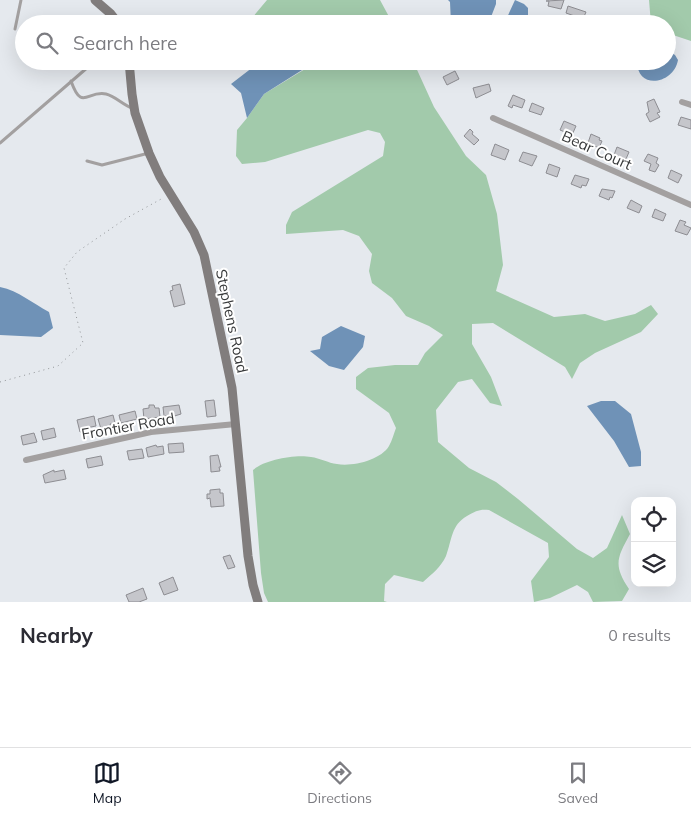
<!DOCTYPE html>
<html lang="en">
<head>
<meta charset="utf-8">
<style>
	body { margin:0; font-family:Mulish,sans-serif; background:#f7f7f7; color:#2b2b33 }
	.controls { position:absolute; right:15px; bottom:15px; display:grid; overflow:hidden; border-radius:10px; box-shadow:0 5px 20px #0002 }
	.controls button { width:45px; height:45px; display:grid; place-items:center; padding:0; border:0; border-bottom:1px solid #e1e1e2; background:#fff; color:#2b2b33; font:25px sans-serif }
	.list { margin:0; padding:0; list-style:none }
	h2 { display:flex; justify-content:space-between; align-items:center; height:65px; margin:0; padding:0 20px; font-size:21px }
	h2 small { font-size:16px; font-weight:400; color:#7c7c81 }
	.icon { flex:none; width:28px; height:28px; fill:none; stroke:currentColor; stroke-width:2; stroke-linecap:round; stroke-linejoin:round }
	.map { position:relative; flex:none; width:691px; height:602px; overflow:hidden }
	.search { position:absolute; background:#fff; box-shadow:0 5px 20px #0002; left:15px; right:15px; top:15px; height:55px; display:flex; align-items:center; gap:12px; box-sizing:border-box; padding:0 18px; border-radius:28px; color:#7c7c81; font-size:19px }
	.sheet { height:145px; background:#fff }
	nav { display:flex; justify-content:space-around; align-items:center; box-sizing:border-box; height:70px; border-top:1px solid #e1e1e2; background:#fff; font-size:14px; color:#7c7c81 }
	nav a { display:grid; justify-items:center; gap:2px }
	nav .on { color:#111827 }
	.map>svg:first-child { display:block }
</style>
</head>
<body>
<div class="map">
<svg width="691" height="602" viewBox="0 0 691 602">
	<rect width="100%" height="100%" fill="#e5e9ee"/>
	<path fill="#a2caab" d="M267,0H380L393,24H247Z
		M649,0H691V41L667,33V24H651Z
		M315,61H413L434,107L466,156L486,175L497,214L503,265L496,291L554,317L585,314L605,321L635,314L651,305L658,314L641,332L595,353L580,363L572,379L565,367L493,323L472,324V344L491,377L502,406L490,403L472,379L458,382L436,410L438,442L469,468L496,482L518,499L577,549L593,558L607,548L622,515L630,534C617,558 613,565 629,589L622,601L593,602L588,592L577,585L550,598L534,602L531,581L549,557L548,543L489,510C479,509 476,511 467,516C451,525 452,540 446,556C441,567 432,574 423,582L394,575L385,584L384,601L387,602H268L264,593L261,573L253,470C264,460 295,454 311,457C320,458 328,463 337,464C352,467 381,460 389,446C392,441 394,433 396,428L389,413L356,389V377L368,368L395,365H418L425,353L443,335L429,326L406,316L392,298L372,283L369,271L372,254L359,236L343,230L286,234V225L292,212L383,156L385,142L380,133L368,130L265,162L242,164L236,156L237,130L247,118L264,94L315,63Z"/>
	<path fill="#6f92b7" d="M448,0H496V4L491,17L494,24H451L450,2Z
		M515,0L524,4L528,8V24H504Z
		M667,50L675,55L678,60C674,84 637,91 637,61H667Z
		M261,61H307L310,65L264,94L247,118L241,93L231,84Z
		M0,287C19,291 32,303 49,312L53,328L41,337L0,335Z
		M341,326L365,336L363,347L344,370L329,366L310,351L320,349L322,337Z
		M601,401H615L631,414L641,452V466L629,467L614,441L587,406Z"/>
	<path fill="#c5c6cb" stroke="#8d8d92" d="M564,0L561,9L548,6L549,1H546Z
		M568,6L586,12L583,19L566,13Z
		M455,71L459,79L447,85L443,77Z
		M489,84L491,91L476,98L473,88Z
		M513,95L525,100L522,108L513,105L512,108L508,106Z
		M654,99L660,112L657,113L660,117L650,122L646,114L649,112L647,102Z
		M532,103L544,108L541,115L529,111Z
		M681,117L691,120V129L678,125Z
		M564,121L576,126L572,135L560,130Z
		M470,129L473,132L472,134L479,140L474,145L464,136Z
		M591,134L600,138L599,140L602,141L599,148L588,143Z
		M495,144L509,150L505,160L491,155Z
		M617,147L629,152L626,159L614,155Z
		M523,152L537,156L532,166L519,161Z
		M648,154L658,158L656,163L659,165L655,172L649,170L651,164L644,161Z
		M549,164L560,168L557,177L546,173Z
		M671,170L682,175L678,183L668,178Z
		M575,175L589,179L586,186L582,185L581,188L571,184Z
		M602,189L615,191L612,198L610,197L609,200L599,196Z
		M631,200L642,206L639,213L627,208Z
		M655,209L666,214L663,221L652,217Z
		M680,220L686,222L684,225L691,228L687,235L675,231Z
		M180,284L185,304L174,307L170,291L173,290L172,286Z
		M214,400L216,416L207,417L205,401Z
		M149,405H154L155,408H159L160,417L144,419L143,409L149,408Z
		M179,405L181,414L168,418V416H164L163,407Z
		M135,411L137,419L121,423L119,415Z
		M113,415L115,423L110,424L111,426L101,429L98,419Z
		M94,416L96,426L86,428L87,431L80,432L77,420Z
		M54,428L56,437L43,440L41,431Z
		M34,433L37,442L23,445L21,436Z
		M183,443L184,452L169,453L168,444Z
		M156,445L157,447L163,446L164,454L148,457L146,448Z
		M142,449L144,458L129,460L127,451Z
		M218,455L221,467H219L220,471L211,472L210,456Z
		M101,456L103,465L88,468L86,459Z
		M54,470V472L64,470L66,479L45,483L43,475Z
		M220,489V493H223L224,506L211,507L210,498L207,499V494H210V490Z
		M230,555L235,567L228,569L223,557Z
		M173,577L178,590L164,595L159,583Z
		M143,588L147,599L139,602H129L126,595Z"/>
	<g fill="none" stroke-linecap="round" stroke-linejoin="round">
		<path stroke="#919497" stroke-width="1" stroke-dasharray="1 4" stroke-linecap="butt" d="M0,382L58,366L83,343L64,268L77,252L125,219L163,198"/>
		<path stroke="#a3a0a0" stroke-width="3" d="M15,29L21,0
			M71,81C82,112 87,90 106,94C115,96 123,105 132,108
			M0,143L95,61
			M87,161L102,165L149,153"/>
		<path stroke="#a3a0a0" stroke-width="6" d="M682,102L691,105
			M493,118L691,205
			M26,460L151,432L236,424"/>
		<path stroke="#817d7d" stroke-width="9" d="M95,0L111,14L119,24
			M129,61L132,94L135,113L149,153L160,177L194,232L204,255L232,388L248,556L253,585L258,602"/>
	</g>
	<g text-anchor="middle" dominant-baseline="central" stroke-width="4" stroke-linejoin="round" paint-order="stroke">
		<g font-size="15" fill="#37393a" stroke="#fff">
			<text transform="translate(597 150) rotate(24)">Bear Court</text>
			<text transform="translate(232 321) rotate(78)">Stephens Road</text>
			<text transform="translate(128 426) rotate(-10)">Frontier Road</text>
		</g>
	</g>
</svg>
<div class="controls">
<button><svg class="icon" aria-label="locate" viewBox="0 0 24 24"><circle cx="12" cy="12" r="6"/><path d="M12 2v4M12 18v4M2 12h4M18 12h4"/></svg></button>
<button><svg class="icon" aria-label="layers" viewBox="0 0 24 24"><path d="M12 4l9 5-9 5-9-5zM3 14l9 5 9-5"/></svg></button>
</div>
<div class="search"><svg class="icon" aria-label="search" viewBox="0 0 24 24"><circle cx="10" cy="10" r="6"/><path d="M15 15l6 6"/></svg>Search here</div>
</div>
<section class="sheet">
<h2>Nearby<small>0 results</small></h2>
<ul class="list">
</ul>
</section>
<nav>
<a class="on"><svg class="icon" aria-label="map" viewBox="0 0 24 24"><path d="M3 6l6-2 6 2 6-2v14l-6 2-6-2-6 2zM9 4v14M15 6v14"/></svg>Map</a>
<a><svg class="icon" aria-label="directions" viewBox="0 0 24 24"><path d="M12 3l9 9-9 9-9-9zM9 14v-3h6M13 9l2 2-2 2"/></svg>Directions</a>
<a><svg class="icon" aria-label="saved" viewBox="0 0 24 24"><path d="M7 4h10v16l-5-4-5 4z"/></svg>Saved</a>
</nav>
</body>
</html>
